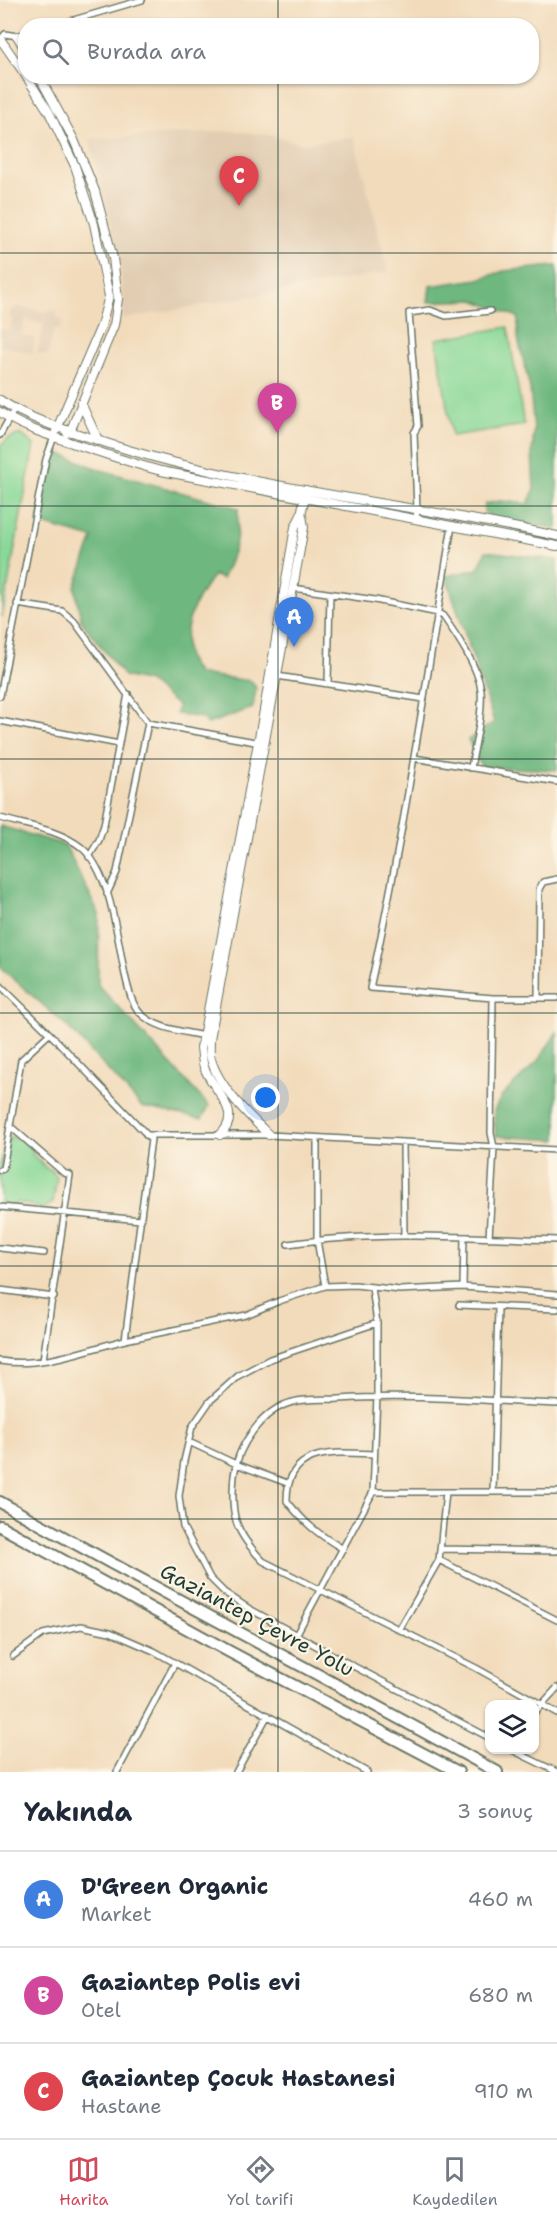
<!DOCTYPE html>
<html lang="tr">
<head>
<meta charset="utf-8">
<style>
	body { margin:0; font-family:"Shantell Sans",sans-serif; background:#f2f2f3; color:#1f2937 }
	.controls { position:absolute; right:18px; bottom:18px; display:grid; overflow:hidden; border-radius:12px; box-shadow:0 2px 4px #0004 }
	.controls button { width:54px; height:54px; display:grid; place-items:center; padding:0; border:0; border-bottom:2px solid #e0e1e3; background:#fff; color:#1f2937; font:30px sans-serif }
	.you { position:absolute; left:266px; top:1098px; width:21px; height:21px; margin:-15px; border:4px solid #fff; border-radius:50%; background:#1a73e8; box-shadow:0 0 0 9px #1a73e833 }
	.badge { display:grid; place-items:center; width:39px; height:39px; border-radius:50%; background:#d1495b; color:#fff; font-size:20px; font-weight:700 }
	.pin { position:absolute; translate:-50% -50px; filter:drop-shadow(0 2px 3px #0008) }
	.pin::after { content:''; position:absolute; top:32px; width:21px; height:18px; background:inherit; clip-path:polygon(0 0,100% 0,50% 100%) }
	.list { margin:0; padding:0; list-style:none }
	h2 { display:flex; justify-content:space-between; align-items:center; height:78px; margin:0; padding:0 24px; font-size:26px }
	h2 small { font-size:20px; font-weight:400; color:#747a83 }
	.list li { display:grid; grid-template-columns:39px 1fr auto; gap:18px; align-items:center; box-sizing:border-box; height:96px; padding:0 24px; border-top:2px solid #e0e1e3 }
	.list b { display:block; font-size:22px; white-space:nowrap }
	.list p { margin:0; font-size:20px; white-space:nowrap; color:#747a83 }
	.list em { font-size:20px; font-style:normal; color:#747a83 }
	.icon { flex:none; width:33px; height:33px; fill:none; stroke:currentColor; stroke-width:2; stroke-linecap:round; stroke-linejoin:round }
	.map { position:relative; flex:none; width:557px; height:1772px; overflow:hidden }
	.search { position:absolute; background:#fff; box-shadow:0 2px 4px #0004; left:18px; right:18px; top:18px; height:66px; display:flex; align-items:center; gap:15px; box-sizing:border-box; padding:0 21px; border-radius:24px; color:#747a83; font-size:22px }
	.sheet { height:366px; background:#fff }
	nav { display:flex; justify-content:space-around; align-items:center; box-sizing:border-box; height:84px; border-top:2px solid #e0e1e3; background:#fff; font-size:16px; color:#747a83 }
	nav a { display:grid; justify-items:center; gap:3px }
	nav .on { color:#d1495b }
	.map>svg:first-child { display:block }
</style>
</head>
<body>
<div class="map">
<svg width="557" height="1772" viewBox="0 0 557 1772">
	<rect width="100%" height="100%" fill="#fcf5e5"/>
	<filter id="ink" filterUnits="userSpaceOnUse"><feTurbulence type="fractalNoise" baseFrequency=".0167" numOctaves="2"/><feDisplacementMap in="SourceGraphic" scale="12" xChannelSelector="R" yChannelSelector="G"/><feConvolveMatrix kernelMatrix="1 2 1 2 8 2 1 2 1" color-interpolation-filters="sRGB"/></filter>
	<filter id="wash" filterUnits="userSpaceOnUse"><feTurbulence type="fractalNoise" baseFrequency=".008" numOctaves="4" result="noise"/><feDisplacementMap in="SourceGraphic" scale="24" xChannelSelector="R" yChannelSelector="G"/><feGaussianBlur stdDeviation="1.35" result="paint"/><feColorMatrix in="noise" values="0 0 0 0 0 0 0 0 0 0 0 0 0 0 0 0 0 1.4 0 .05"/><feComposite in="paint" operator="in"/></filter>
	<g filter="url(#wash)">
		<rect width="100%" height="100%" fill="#f2dbbb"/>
		<path fill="#e2cdb3" d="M233,131L270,135L302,144L354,137L388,272L123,319L121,269L90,139Z
			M16,306L47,313L48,310L58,312L57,318L63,319L60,330L54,329L48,355L37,353L44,324L25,320L21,335L35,338L32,353L2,346L0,349V329L10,331L13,317L9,316L11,309L15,310Z"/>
		<path fill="#88d897" stroke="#548a66" stroke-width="1.5" d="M508,327L524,425L452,436L436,339Z
			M21,434L34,445L2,617L0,446L9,438Z
			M9,1137L19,1138L33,1150L32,1154L47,1169H51L57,1177L53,1202L44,1209L17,1202L14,1205L0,1203V1165Z"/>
		<path fill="#6eb880" stroke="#467a5a" stroke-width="1.5" d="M555,266H557V529L491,517L484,511L485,504L500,501L528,504L534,490L532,453L534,430L530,388L518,338V317L474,300L428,302L430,286L479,279L504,271Z
			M56,452L101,470L238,508C238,538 236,551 222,579L214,575C196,597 180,628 188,658C190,663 195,669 198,674L251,681L256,688L253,708L207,724L202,718L176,714L178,706L149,682L124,676L81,621L75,587L93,538L38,523L47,476Z
			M486,551L557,560V770L482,767L468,740L494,722L446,576L478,569Z
			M0,826L65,845L99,914L98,985L209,1106L202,1119L142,1107L69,1028L0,967Z
			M557,1032V1140L496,1136L494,1111L501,1097L538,1061Z"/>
	</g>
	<g filter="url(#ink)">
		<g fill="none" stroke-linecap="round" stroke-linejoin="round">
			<g stroke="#697463" stroke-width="8">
				<path id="street" d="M53,26L142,0
					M0,40L5,34L17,36L26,33
					M0,435L14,410
					M416,520L417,510L414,433L418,426L409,313L430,310L446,316L490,311
					M452,526C426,680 404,835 370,988L493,998H557
					M293,588L375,600L438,613L443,616C457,636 478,666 481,690C483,715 475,743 471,768
					M17,604L62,611L74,621L148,723L117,872L107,894
					M277,676L424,699
					M328,683L330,594
					M0,696L46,459L54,437
					M0,721L119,744
					M148,723L261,743
					M414,758L557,782
					M0,818C28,826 58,829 81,847C111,872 117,938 125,975C128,987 131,1003 140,1013C156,1029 182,1031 203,1036
					M89,857L99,840L104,825L128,694
					M0,985L58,1042L151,1139L125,1340C85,1350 41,1368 0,1361
					M538,998L539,889L543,882L557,879
					M146,1135H269L557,1150
					M317,1138V1240L325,1286
					M403,1142L404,1236
					M0,1170L3,1169L10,1126
					M0,1207L141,1220
					M489,1238L494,1147L491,1133L493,998
					M288,1244C377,1231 468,1237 557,1240
					M0,1248L44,1253
					M463,1287L464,1237
					M0,1290L54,1297
					M459,1305L557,1309
					M377,1323L270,1359L238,1376L210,1401L192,1427L184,1461L179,1496L183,1527L210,1578L224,1592L248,1608L338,1658L490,1738
					M125,1340L246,1315L279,1301L325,1286L355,1285L400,1290L463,1287L557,1294
					M43,1360L70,1175L64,1173L10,1126L21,1060L49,1034
					M557,1404C485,1401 411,1394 339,1399C324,1400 307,1398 293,1402C263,1409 237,1446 234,1476C230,1516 235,1532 263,1561L476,1668L557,1713
					M189,1442L236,1464L287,1483
					M373,1492H557
					M493,1492L498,1308
					M343,1549C318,1534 305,1524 287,1501C286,1447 334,1452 374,1454
					M440,1549L557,1551
					M439,1560L557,1620
					M399,1630L439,1560L446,1492
					M296,1635L373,1492L377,1396V1323L372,1288
					M13,1656L43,1634L81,1626L110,1632L154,1651L367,1772
					M534,1713L557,1688
					M512,1750L557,1772
					M117,1772L175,1663
					M236,1772L268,1715"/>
			</g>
			<g stroke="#697463" stroke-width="10">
				<path id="secondary" d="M17,36L26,51
					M1,40L26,76
					M26,76L49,112L75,166L94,224L109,296L101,326L56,431
					M39,76L74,140L95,191L113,258L118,299L114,325L70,432L67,433
					M0,400C30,420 66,430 100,441C249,490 405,502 557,536
					M81,403L98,440
					M0,412C21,427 48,435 72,443C102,453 131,463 161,471L557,546
					M220,1135C245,1112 212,1090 204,1067C202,1061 202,1054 201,1048L263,716L295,527L301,515L306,490
					M269,1135C249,1116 218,1086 211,1059C209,1053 210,1046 210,1039L293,588L304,527L302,516"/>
			</g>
			<g stroke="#697463" stroke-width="14">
				<path id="highway" d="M0,1502C165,1594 332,1681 497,1772
					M0,1526L230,1652L458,1772"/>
			</g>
			<use href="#street" stroke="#fff" stroke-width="5"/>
			<use href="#secondary" stroke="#fff" stroke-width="8"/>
			<use href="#highway" stroke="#fff" stroke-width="10"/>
		</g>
	</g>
	<path fill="none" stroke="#1f3d34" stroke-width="1.5" stroke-opacity="0.55" d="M278,0V26M278,76V1772M0,253H557M0,506H557M0,759H557M0,1013H557M0,1266H557M0,1519H557"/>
	<g text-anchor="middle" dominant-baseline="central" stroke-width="4.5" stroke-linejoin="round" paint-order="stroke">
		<g font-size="21" fill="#1f3d34" stroke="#fcf5e5">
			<text transform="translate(257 1620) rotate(28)">Gaziantep Çevre Yolu</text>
		</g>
	</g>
</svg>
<div class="controls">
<button><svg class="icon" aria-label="layers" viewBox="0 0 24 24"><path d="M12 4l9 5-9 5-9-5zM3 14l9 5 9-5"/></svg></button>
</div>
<div class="you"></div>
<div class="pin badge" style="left:294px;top:647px;background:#3f7fe0">A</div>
<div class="pin badge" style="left:277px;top:433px;background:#d1479c">B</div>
<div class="pin badge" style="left:239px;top:206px;background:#e0444e">C</div>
<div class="search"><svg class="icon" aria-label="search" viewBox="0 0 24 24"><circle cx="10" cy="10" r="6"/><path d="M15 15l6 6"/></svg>Burada ara</div>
</div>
<section class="sheet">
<h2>Yakında<small>3 sonuç</small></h2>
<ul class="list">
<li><span class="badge" style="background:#3f7fe0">A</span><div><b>D'Green Organic</b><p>Market</p></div><em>460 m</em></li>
<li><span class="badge" style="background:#d1479c">B</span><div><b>Gaziantep Polis evi</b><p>Otel</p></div><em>680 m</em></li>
<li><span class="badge" style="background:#e0444e">C</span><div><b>Gaziantep Çocuk Hastanesi</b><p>Hastane</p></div><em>910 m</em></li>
</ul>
</section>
<nav>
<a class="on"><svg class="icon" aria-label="map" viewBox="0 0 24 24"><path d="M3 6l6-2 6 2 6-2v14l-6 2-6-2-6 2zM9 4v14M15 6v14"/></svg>Harita</a>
<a><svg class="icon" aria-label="directions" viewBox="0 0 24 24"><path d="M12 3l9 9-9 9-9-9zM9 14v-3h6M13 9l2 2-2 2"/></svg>Yol tarifi</a>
<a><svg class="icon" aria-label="saved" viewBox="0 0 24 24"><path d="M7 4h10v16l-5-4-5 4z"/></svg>Kaydedilen</a>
</nav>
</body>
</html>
